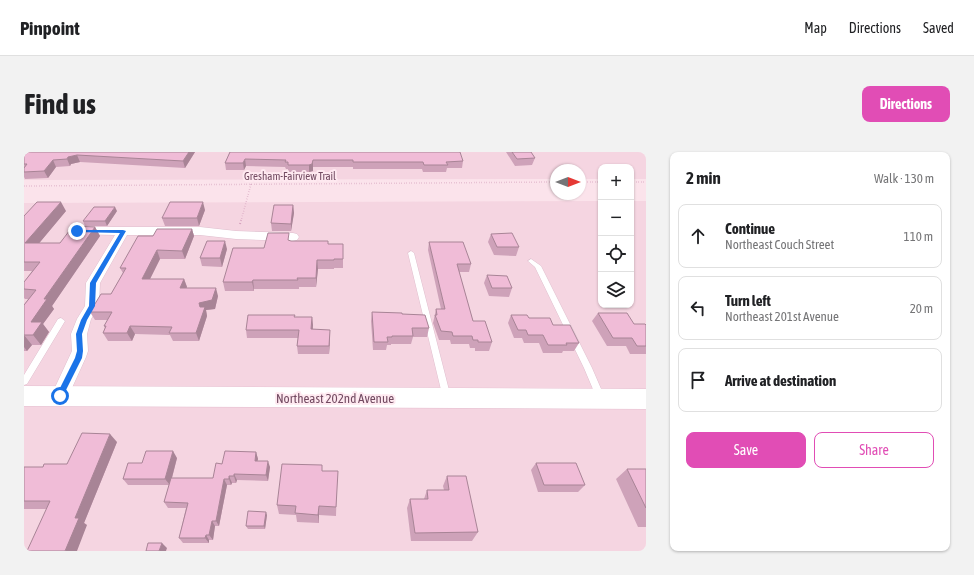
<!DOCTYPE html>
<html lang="en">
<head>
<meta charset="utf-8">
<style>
	body { margin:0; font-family:"Asap Condensed",sans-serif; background:#f2f2f2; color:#202124 }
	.controls { position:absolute; right:12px; top:12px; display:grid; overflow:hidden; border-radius:8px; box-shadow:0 1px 3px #0004 }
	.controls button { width:36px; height:36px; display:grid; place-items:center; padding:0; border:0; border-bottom:1px solid #e0e0e0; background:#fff; color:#202124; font:20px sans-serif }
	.compass { position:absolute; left:526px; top:12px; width:36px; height:36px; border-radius:50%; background:#fff; box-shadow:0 1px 3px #0004; rotate:90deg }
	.stop { position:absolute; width:12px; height:12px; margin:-9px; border:3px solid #1a73e8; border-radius:50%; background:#fff }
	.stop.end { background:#1a73e8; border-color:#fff; box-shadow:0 1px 4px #0008 }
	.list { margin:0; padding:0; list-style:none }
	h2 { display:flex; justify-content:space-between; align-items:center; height:52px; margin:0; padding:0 16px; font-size:17px }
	h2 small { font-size:13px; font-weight:400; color:#757577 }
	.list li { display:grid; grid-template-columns:26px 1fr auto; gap:12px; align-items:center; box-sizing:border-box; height:64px; margin:0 8px 8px; padding:0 8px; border:1px solid #e0e0e0; border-radius:8px }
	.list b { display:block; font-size:15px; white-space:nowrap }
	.list p { margin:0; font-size:13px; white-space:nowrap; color:#757577 }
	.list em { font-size:13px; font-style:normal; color:#757577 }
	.actions { display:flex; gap:8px; padding:12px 16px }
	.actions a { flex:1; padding:9px 0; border:1px solid #e14db5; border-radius:8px; text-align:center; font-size:14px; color:#e14db5 }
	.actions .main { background:#e14db5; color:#fff }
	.icon { flex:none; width:22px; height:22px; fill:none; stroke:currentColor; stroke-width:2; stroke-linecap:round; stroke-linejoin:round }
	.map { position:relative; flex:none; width:622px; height:399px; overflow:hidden; border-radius:8px }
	header { display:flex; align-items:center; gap:24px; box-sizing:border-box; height:56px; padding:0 20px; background:#fff; border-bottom:1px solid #e0e0e0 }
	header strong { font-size:19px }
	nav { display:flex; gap:22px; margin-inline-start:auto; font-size:14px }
	.intro { display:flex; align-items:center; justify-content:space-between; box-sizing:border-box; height:96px; padding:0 24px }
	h1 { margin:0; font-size:28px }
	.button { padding:10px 18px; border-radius:8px; background:#e14db5; color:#fff; font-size:14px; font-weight:700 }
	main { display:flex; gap:24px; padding:0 24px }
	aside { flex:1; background:#fff; border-radius:8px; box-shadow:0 1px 3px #0004 }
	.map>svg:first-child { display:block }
</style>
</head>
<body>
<header>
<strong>Pinpoint</strong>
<nav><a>Map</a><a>Directions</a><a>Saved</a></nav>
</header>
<div class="intro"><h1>Find us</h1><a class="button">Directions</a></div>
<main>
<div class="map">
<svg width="622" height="399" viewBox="0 0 622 399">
	<rect width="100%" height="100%" fill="#fbe3eb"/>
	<path fill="#f5d5e1" d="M0,0H622V27H607V15H577V27H556V18H532V27L0,28Z
		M577,49V153H607V49H622V399H0V51Z"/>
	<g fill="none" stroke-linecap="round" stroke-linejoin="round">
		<g stroke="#dfbfce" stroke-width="1">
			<path id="lane" d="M387,99L390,101L427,246L426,249L423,250L420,249L419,246L384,101Z
				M507,107L517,114L568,216L581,246L580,249L577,250L574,249L560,216L511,115L504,109Z
				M37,166L41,169L3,232L0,233V223L34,167Z"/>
		</g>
		<g stroke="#dfbfce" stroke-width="1">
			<path id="street" d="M53,75H176L212,79L269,81L273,82L275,85L273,88L269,89L212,87L176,83H103L76,131L75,154L67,167L63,182L64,199L62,205L42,249L36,251L30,249L27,244L48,199L47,182L53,167L61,154L62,131L91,83L49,82L47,79L49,76Z"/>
		</g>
		<g stroke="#e6c0d1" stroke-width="1">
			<path id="secondary" d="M0,234L622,237V257L0,254Z"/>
		</g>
		<path stroke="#d4a0bc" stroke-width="1.5" stroke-dasharray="0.5 2" stroke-linecap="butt" d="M556,30H577
			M607,30H622
			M0,34L532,30
			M217,69L227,32"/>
		<path stroke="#d4a0bc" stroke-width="2" stroke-dasharray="1 2.5" stroke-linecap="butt" d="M216,72L217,68"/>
		<use href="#lane" fill="#fff" fill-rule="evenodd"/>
		<use href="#street" fill="#fff" fill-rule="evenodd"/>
		<use href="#secondary" fill="#fff" fill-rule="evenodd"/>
	</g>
	<path fill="#cea2b9" d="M0,0H171L161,16L56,10L47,12L46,14L32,15L24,26L1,27L0,25Z
		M206,0L439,9L438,16H423L422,20H399L398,17H329V15H289V19L285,20H264V17H262L261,15L222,14L220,18H202L201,11Z
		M482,0H507L511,6L508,13L491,14Z
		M269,53L270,61L267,79H248L247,71Z
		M181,58L175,74H141L138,66Z
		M42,59L15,91H36L71,75L76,84L28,154L30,157L19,172L25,180L17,193H8L3,199H0V153L4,147H1L0,146V130L8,119H0V64Z
		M93,59L83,74H61L59,69Z
		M168,77L170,84L161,107H136L126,127H160L163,135L162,136L194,144L191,157L182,158L183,164L175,189H149L146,183L111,182L108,189H84L79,181L81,176L80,174L84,168H71L66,160L87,142L99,121L96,116L129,84Z
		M467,82L495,95L492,104L470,103L464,90Z
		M266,89L304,92H319V116H310V117H294L292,135H275V137H230V139H201L199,130L240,96Z
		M405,90L447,112L445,120H435L449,169L468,190L465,199H451V196H446L445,192H427L426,188H415L409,171L412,157H417L404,98Z
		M203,97L198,115L178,114L176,106Z
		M463,123L488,136L485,145L465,144L460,131Z
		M348,160L378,162L405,176L403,185H389L387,192H367V193H363L362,198H349L347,169Z
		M574,161L610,172L622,173V202H606L602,194H583L568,169Z
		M487,163L505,166L529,173L555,191L550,199H539L538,201H519L515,191H500L498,186H490L484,171Z
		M271,165H288L289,177L306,186L305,202H274L273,194L274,186H223L222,178Z
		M93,290L60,371L63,373L22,357H0V315H19L43,312Z
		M232,300L234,307L233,309L246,315L244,329L213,328L212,331H208L207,333H203L195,374H191L189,388H185V391H159L155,386L162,356H144L140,350L145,333H104L99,327L118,311L153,306L148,326H189L198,312Z
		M512,311L561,333L554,340H514L507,318Z
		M298,313V319L313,329L312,364L295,363V371L273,370L272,363L255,362L253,353Z
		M603,317H622V375H614L592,327Z
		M423,324L454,380L448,389H387L383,356L386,347H400L403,338H420L419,334Z
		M243,363L241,377H224L222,374Z"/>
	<path fill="#a88496" d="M165,0H171L161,16L159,9Z
		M53,3L56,10L47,12L46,14L43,7L44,5Z
		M221,7L222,14L220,18L219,11Z
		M29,8L32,15L24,26L20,19Z
		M289,8V19L285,20V13Z
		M37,50L42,59L7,101L1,91Z
		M179,50L181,58L175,74L173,66Z
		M269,53L270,61L267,79V72Z
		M91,55L93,59L83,74L81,69Z
		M71,75L76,84L28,154L30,157L19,172L25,180L17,193L9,183L7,170L20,147Z
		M168,77L170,84L161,107L158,99Z
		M201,89L203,97L198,115L196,106Z
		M133,98L136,107L122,135L118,127Z
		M293,108L294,117L292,135V126Z
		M160,127L163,135L159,144L156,136Z
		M229,128L230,137V139L228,130Z
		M192,136L194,144L191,157L182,158L183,164L175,189L172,181L175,151Z
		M288,165L289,173L288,185L287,177Z
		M106,174L111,182L108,189L103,181Z
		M306,178V186L305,202V194Z
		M0,183L8,193L3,199L0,195Z
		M86,282L93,290L60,371L63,373L53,399H41L51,366Z
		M149,299L153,306L146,333L141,327Z
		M232,300L234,307L232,315L231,309Z
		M244,309L246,315L244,329L242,323Z
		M210,322L213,328L212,331L210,324Z
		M205,324L208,331L207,333L205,327Z
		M200,327L203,333L195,374L192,369Z
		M295,354V371L294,363Z
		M242,360L243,363L241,377L240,374Z
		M188,369L191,374L189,388L185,383Z
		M182,383L185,388V391L181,386Z
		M138,391L143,396L142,399H135Z"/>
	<path fill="#f0bcd7" stroke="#a88496" d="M0,0H165L159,9L53,3L44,5L43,7L29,8L20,19L0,20V16L3,12H0Z
		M206,0H436L439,9L422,10L424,13H400L399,10H329V8H289L288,12L285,13H264V10H261L262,8L221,7L219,11H201Z
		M488,0H507L511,6L493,7Z
		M13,50H37L1,91H36L49,74L71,75L20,147H23L7,170H18L9,183H0V153L12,138L0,137V130L16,110H0V64Z
		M146,50H179L173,66H138Z
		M250,53H269L267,72L247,71Z
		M70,55H91L81,69H59Z
		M133,77H168L158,99L133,98L118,127H160L156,136H192L188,148L175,151L176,155H181L172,181H145L148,175L106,174L103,181H79L82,174H80L88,160H66L77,142H87L102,116H96L114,84H129Z
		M244,81H265L264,88L267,89H304V92H319V107H310V108H293L292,126H273L274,128H229L228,130H199L209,96H240Z
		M488,81L495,95H473L467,82Z
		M183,89H201L196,106H176Z
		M405,90H439L447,112H433L449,169H461L468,190H454V188H449L448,184H429L428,180L417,179L411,163H413L412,157H421Z
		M463,123L483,124L488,136H468Z
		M348,160L378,161V162L401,163L405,176H388L389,184H368V185H363L364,190H350Z
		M574,161H603L610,172H621L622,173V194H613L608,186H589Z
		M224,163H271L270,165H288L287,177L306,178L305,194H273L275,178H222Z
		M487,163H503L505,166H526L529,173H546L555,191H542L543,193H524L519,183H504L502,178H494Z
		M58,281L86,282L51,366H55L41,399H3L26,349H0V315H19L20,312H43Z
		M122,299H149L141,327H99L104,311H118Z
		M201,299L232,300L231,309H244L242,323L210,322V324H205V327H200L192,369H188L185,383H182L181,386H155L164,351L140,350L147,326H189L192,311L198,312Z
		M512,311H552L561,333H520Z
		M258,312L298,313V319H314L312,355L295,354L294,363L271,361L272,354L253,353Z
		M603,317H622V356Z
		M423,324H442L454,380L391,381L386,347H404L403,338H425Z
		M224,359L242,360L240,374H222Z
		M124,391H138L135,399H122Z"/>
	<path fill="#1a73e8" d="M53,78H99L102,79L72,131L71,154L63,168L58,182L59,199L58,206L38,246L36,247L32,244L51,206L53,199L52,182L57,168L65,154L66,131L96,81L52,80Z"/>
	<g text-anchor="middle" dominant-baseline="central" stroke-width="4" stroke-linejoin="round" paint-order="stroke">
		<g font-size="11" fill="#724a61" stroke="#fee9f0">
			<text x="266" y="24">Gresham-Fairview Trail</text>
		</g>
		<g font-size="13" fill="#724a61" stroke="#fee9f0">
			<text x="311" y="246">Northeast 202nd Avenue</text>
		</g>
	</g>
</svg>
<div class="controls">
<button>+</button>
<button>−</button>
<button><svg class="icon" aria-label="locate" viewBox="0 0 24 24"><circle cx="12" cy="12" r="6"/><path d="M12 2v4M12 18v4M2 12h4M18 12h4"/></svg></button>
<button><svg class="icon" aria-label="layers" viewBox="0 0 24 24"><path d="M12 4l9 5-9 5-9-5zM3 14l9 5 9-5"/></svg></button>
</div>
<svg class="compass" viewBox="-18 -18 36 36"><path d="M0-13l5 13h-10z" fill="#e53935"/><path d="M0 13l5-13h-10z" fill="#757577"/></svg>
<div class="stop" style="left:36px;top:244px"></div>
<div class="stop end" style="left:53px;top:79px"></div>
</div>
<aside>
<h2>2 min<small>Walk · 130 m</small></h2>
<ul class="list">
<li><svg class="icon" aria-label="ahead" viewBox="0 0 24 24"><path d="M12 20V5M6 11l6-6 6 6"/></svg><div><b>Continue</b><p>Northeast Couch Street</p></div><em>110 m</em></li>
<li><svg class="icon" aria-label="left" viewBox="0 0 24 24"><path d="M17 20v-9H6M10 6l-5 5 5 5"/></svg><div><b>Turn left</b><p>Northeast 201st Avenue</p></div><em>20 m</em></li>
<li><svg class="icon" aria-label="arrive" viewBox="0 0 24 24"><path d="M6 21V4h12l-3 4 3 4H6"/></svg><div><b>Arrive at destination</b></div></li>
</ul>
<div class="actions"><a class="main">Save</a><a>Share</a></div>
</aside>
</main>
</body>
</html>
